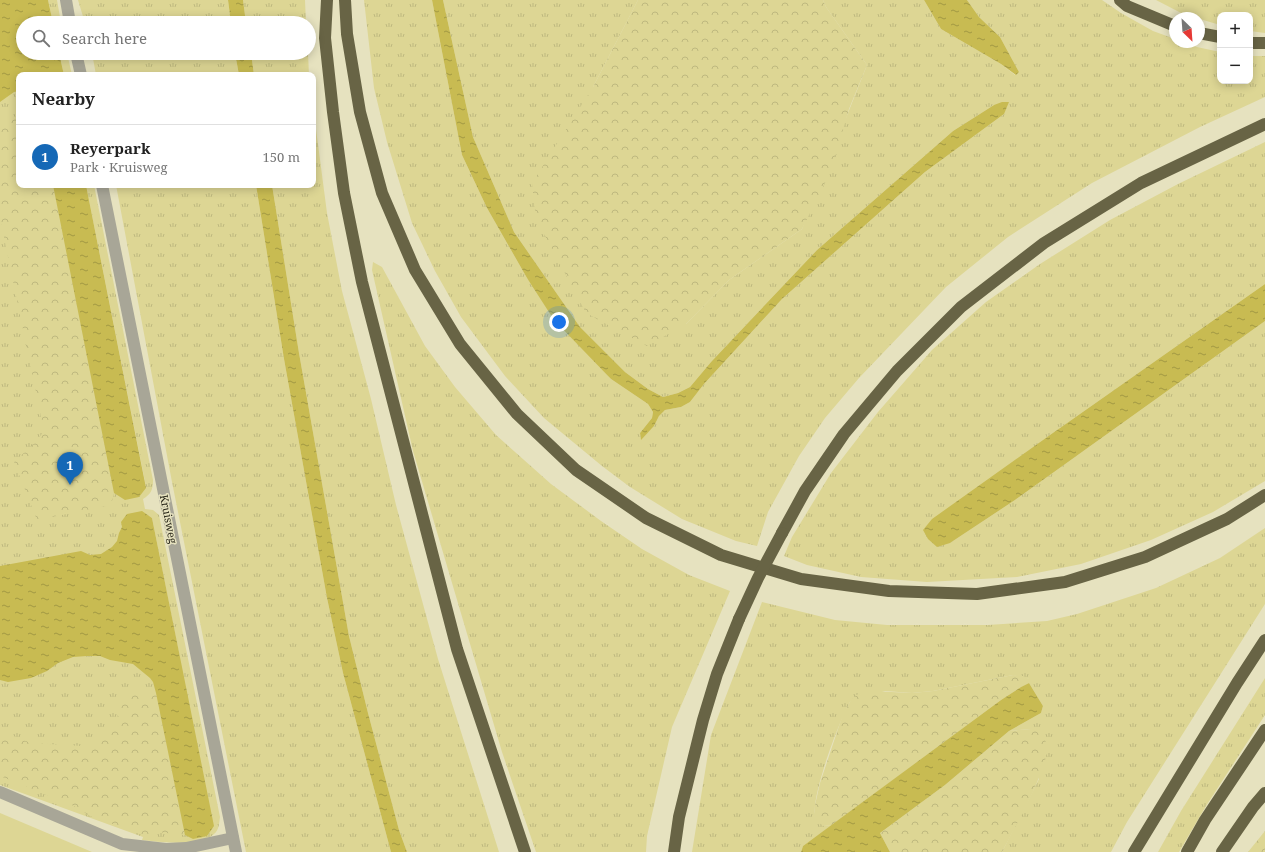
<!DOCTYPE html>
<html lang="en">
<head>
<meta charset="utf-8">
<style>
	body { margin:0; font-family:"Noto Serif",serif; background:#f6f6f6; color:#222 }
	.controls { position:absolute; right:12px; top:12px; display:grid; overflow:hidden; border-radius:8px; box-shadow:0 2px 10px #0003 }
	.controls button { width:36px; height:36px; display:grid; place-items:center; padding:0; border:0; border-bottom:1px solid #e0e0e0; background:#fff; color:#222; font:20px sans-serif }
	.compass { position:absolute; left:1169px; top:12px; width:36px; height:36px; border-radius:50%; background:#fff; box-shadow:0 2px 10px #0003; rotate:155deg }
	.you { position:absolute; left:559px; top:322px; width:14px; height:14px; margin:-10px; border:3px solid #fff; border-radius:50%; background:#1a73e8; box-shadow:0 0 0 6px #1a73e833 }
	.badge { display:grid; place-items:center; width:26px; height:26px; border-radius:50%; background:#1568b6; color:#fff; font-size:13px; font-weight:700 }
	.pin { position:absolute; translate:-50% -33px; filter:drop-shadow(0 1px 2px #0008) }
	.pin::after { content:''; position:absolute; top:21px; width:14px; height:12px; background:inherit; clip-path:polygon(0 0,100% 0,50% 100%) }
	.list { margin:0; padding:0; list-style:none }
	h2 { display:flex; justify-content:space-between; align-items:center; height:52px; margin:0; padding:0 16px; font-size:17px }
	h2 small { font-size:13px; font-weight:400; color:#767676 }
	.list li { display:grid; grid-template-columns:26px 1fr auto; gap:12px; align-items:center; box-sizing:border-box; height:64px; padding:0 16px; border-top:1px solid #e0e0e0 }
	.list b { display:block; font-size:15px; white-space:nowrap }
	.list p { margin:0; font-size:13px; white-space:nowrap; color:#767676 }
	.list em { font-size:13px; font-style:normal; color:#767676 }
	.icon { flex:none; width:22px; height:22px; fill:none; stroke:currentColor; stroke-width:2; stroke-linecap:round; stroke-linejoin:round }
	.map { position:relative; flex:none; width:1265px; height:852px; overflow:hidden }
	.search { position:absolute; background:#fff; box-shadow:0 2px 10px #0003; left:16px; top:16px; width:300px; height:44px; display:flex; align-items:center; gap:10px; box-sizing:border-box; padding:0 14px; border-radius:22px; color:#767676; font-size:15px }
	.panel { position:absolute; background:#fff; box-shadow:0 2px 10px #0003; left:16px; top:72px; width:300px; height:116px; border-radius:8px }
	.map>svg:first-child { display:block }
</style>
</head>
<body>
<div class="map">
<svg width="1265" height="852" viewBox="0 0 1265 852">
	<defs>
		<pattern id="grass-tufts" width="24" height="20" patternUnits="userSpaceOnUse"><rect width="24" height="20" fill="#ddd694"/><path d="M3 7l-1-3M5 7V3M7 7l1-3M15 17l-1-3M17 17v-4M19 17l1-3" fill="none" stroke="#beb87f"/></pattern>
		<pattern id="forest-crowns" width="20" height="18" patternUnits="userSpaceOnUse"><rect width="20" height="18" fill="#ddd694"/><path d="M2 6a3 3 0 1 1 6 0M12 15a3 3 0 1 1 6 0" fill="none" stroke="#beb87f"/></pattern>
		<pattern id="water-ripples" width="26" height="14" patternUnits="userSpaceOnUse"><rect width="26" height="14" fill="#c8bb52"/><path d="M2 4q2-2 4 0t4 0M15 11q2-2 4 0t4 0" fill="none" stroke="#a29843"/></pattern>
	</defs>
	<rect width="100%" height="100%" fill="#e6e2bf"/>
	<path fill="url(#grass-tufts)" fill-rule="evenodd" d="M0,0H28L23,23V53L19,75V185H70L146,487L86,185H94L153,480C153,490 151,494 143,499L145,509L153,510L159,515L220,817C219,824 219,830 214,834C201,847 159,842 142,840L143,837L0,785ZM146,514L152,518L181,663Z
		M48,0H57L61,23H53Z
		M78,0H228L231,23H85Z
		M243,0H305L306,23H246Z
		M364,0H432L462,155L487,208L527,278L611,379L648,404L653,412L652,418L640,433L641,439L654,426L659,416L665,410L681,407L690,402L704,384L782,299L925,172L1004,114L994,105L953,131L817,250L711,362L690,387L678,393L663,397L648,389L625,372L580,327L514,232L473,137L443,0H638L593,87L686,324L729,280L802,229L867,65L826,7L823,0H924L941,29L1001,64L1015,75L1019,72L1000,37L979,17L967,0H1102L1121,13L1153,31L1175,39V42H1184L1197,47L1220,52V81H1250V56H1265V97L1200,127L1092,183L1008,237L946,287L859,378L825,418L799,456L768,512L757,546L736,541L682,519L630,487L602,466L544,418L505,376L461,317L435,271L412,223L387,142L374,88Z
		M1156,0H1265V33L1250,31V15H1220V25L1183,14Z
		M59,53H67L72,75H64Z
		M92,53H235L239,75H96Z
		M251,53H308L309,75H254Z
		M313,106L327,213L342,291L371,399L396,505L438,659L499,852H407L399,830L368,713L349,636L299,353L272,185H313Z
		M1265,142V284L1060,428L950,543L1015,500L1265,321V481L1213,512L1151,540L1081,564L1017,577L927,582L861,577L807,565L784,556L792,537L831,473L878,412L932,350L986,302L1040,264L1110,220L1178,184Z
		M116,185H256L284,359L327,598L343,673L391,852H246L172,482Z
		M373,262L382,267L425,346L455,387L496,435L551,484L601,521L642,549L689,575L730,591L672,727L647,836L646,852H536L502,752L413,451L372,270Z
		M1265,528V604L1127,822L1111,852H1002L1039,779L1031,729L1009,731L1041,713L1043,706L1029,683V679L1013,675L933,691L912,693L885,691L850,702C839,721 812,794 815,814C816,818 821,822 824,826L832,825L803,846L801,852H692L711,735L762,602L835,620L887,625H988L1047,621L1077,614L1156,588L1220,558Z
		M1265,678V715L1206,806L1179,852H1158L1181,811Z"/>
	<path fill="url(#forest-crowns)" d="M638,0H823L826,7L867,65L849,109L831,171L802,229L729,280L686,324L647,346L586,313L536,219L532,183L593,87Z
		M19,116V185H53L114,493L111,505L37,520L14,462L36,442L44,431L0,218V119Z
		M1013,675L1023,676L1029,679V683L1021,687L1001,700L832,825L824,826L819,823L815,816V805L820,783L843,714L850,702L856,695L871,691L912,693L933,691Z
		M134,689L156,693L185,835L157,832L144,835L90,816L74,806L0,776V728L13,736L31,743L83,746L98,742L114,730L122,699L126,692Z
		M1031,729C1038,731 1045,737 1047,745C1050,766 1013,831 1002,852H890L880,833L945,785L1009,731Z
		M1265,831V852H1248Z"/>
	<path fill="#ddd694" d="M0,813L92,852H0Z"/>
	<path fill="url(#water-ripples)" d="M0,0H48L53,23H23V53H59L64,75H19V91L14,92L0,102Z
		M228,0H243L246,23H231Z
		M432,0H443L473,137L514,232L580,327L625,372L648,389L663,397L678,393L690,387L711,362L817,250L953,131L994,105L1002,102H1009L1004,114L925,172L782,299L704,384L690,402L681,407L665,410L659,416L654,426L641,440L640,433L652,418L653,412L648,404L611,379L554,320L527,278L487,208L462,155Z
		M924,0H967L979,17L1000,37L1019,72L1016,75L1001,64L941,29Z
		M235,53H251L254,75H239Z
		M53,185H86L146,488L139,497L125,500L114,493Z
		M256,185H272L299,353L349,636L368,713L399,830L407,852H391L343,673L327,598L284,359Z
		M1265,284V321L1015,500L950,543L937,547L928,539L923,530L932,519L1060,428Z
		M142,511L152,518L214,826L207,836L193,839L185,835L156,693L153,682L150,678L133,664L110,660L100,656H87L73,657L58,663L47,671L31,678L8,682L0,680V566L81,551L90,555L101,554L112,547L117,541L119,533L122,527L121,522L127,514Z
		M1029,683L1043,706L1041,713L1009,731L945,785L880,833L890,852H801L803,846L1001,700L1021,687Z"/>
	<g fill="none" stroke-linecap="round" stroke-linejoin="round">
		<path stroke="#a8a697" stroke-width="12" d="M0,792L122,844L166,849L186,848L233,838"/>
		<path stroke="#a8a697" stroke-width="12" d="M66,0L70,23
			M76,53L81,75
			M102,185L236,852"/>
		<path stroke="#686445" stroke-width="12" d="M327,0L325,38L333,112L344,193L362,282L457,649L525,852
			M345,0L347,34L360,112L382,193L415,270L460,344L517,414L576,470L646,518L721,555L801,579L889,591L977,594L1065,582L1145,557L1227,519L1265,495
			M1120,0L1127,6L1175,26
			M1199,33L1220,37
			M1250,43H1265
			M782,533L805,491L844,434L897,371L961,307L1044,243L1141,183L1265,124
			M674,852L679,817L703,720L717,674L739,619
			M1134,852L1237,683L1265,640
			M1187,852L1205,820L1265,730
			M1222,852L1253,807L1265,793"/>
		<path stroke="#686445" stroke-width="12" d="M739,619L758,578L782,533"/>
	</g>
	<g text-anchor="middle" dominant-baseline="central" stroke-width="3" stroke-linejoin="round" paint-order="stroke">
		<g font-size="11" fill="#29271a" stroke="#e6e2bf">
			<text transform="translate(169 519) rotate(79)">Kruisweg</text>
		</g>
	</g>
</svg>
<div class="controls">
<button>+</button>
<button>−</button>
</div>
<svg class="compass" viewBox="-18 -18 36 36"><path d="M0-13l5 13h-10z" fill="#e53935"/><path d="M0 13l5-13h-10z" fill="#767676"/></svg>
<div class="you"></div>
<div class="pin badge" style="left:70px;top:485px">1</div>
<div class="search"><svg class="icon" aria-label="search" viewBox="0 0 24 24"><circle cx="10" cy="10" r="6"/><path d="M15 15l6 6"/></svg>Search here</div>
<section class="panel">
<h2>Nearby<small></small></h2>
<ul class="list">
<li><span class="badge">1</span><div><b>Reyerpark</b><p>Park · Kruisweg</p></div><em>150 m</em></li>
</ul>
</section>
</div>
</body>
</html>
